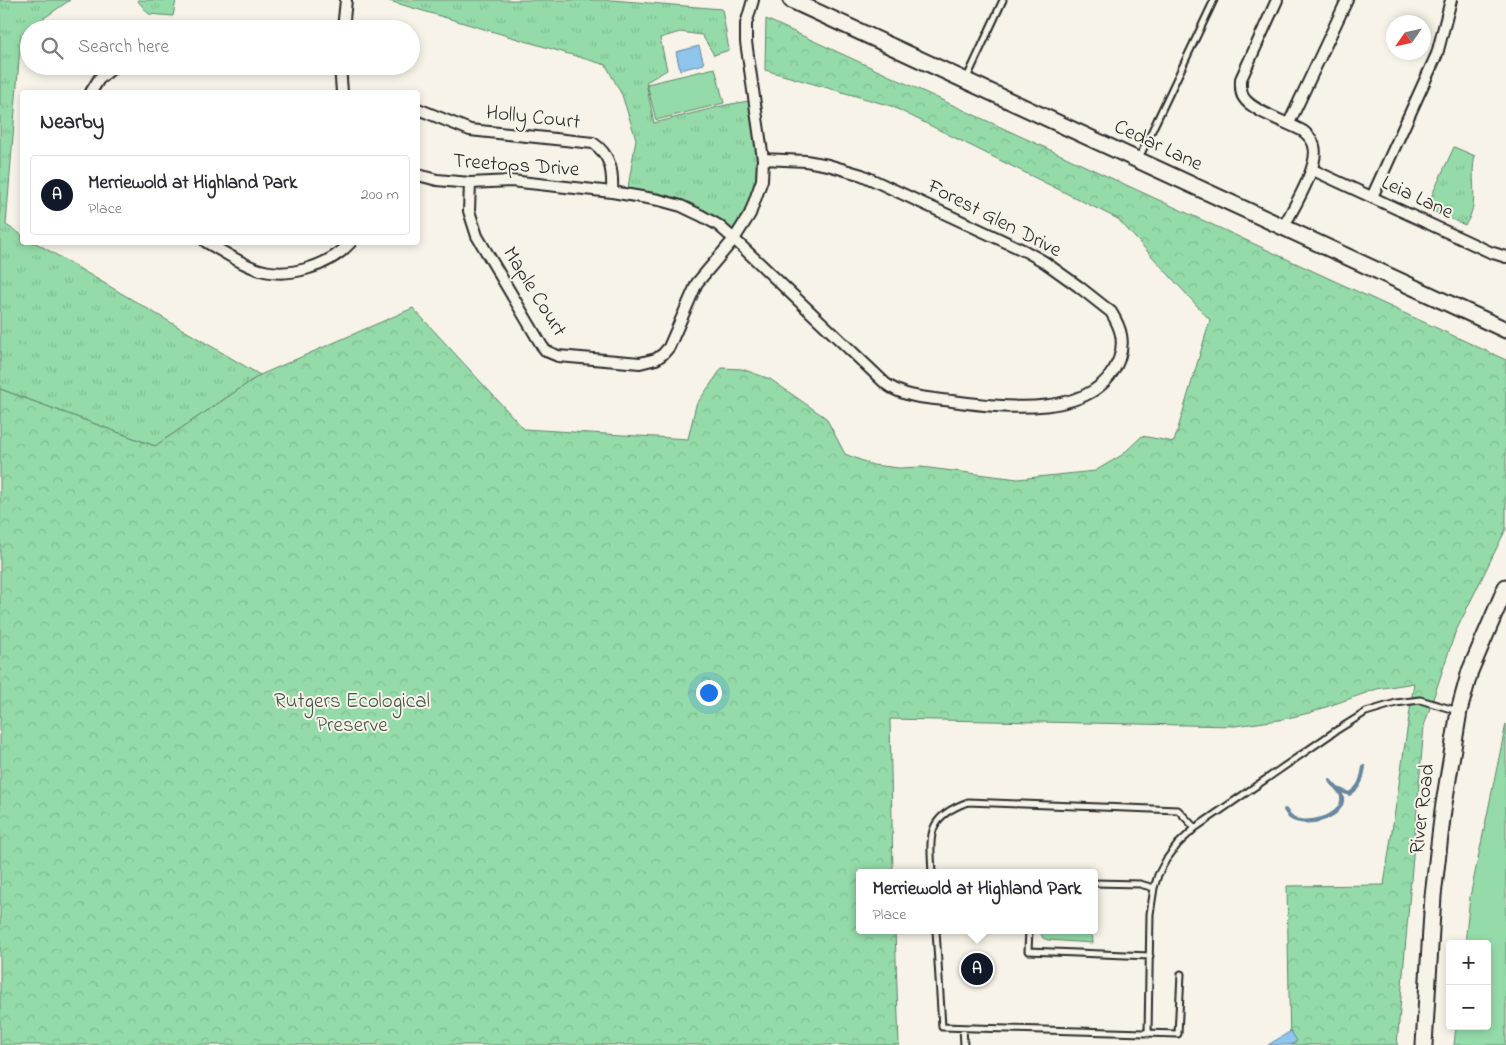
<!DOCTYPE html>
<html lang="en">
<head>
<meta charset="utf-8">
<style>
	body { margin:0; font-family:"Indie Flower",sans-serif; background:#f7f7f7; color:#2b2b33 }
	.controls { position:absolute; right:15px; bottom:15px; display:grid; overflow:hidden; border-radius:5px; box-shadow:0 2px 8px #0003 }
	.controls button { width:45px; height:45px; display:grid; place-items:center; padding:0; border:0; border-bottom:1px solid #e1e1e2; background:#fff; color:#2b2b33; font:25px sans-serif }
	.compass { position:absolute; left:1386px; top:15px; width:45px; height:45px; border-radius:50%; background:#fff; box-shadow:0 2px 8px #0003; rotate:236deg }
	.you { position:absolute; left:708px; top:692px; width:18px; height:18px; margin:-12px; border:4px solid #fff; border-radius:50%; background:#1a73e8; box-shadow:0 0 0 8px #1a73e833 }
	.badge { display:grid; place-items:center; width:32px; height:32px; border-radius:50%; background:#111827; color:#fff; font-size:16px; font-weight:700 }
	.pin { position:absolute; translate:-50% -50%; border:2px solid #fff; box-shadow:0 1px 5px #0006 }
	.popup { position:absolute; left:856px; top:869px; width:242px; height:65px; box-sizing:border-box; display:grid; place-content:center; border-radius:5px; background:#fff; filter:drop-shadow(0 1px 4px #0005); font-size:16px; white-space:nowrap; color:#7c7c81 }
	.popup b { font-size:19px; color:#2b2b33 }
	.popup::after { content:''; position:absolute; left:50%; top:100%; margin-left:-10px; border:10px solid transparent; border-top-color:#fff }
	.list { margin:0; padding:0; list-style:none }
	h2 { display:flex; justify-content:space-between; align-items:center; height:65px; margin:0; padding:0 20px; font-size:21px }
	h2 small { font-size:16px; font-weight:400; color:#7c7c81 }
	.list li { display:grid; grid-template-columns:32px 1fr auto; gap:15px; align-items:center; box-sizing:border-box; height:80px; margin:0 10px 10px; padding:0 10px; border:1px solid #e1e1e2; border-radius:5px }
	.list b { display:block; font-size:19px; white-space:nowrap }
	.list p { margin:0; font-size:16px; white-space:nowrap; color:#7c7c81 }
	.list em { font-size:16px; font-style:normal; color:#7c7c81 }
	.icon { flex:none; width:28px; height:28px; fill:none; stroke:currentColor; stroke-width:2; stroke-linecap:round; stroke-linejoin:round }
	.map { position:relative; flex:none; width:1506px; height:1045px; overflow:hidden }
	.search { position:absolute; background:#fff; box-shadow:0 2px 8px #0003; left:20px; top:20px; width:400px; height:55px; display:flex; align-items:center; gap:12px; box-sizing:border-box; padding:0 18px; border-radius:28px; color:#7c7c81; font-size:19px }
	.panel { position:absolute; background:#fff; box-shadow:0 2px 8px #0003; left:20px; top:90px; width:400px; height:155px; border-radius:5px }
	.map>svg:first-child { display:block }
</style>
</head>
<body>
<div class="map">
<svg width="1506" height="1045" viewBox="0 0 1506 1045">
	<defs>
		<pattern id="grass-tufts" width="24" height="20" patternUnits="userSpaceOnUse" patternTransform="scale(1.25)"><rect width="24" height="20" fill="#94dba9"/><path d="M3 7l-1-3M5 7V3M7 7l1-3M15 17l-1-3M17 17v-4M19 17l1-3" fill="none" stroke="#80bc92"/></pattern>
		<pattern id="forest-crowns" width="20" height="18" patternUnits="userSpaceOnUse" patternTransform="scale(1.25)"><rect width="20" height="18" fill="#94dba9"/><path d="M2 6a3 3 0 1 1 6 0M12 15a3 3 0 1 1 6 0" fill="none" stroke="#80bc92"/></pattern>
	</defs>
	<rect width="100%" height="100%" fill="#f7f3e8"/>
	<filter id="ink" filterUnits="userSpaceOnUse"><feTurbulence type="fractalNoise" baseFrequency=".02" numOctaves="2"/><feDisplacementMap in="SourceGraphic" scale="10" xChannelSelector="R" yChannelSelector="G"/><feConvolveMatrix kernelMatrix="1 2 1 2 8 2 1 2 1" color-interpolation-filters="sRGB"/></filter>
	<g filter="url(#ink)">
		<path fill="url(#grass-tufts)" stroke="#60836a" d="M0,0H70L21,34L6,225L22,235V242L36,243L260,375L155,446L0,389Z
			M137,0H176L173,16L149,14Z
			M386,0H612L722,9L729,50L714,55L702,35L680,32L660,38L667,70L646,82L654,123L726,105L754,100L762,180L734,239L702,216L627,194L636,139L622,95L606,65Z
			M1454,147L1475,156C1469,180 1481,203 1465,225L1426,208Z"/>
		<path fill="url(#forest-crowns)" stroke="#60836a" d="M766,19L1506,360V529L1455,633L1424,726L1397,1045H1290L1287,886L1384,885L1414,683L1377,689L1309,713L1279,720L1235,726L890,719L893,873H860V930H895L899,1045H0V389L155,446L260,375L413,308L524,429L688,439L696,405L722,368L742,369L770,379L826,418L845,454L873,465L899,468L921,467L1018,479L1095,471L1122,455L1142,436L1174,442L1210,320L1118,219L891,106L765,70Z"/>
		<path fill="#94dba9" stroke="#60836a" d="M715,68L724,103L656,120L647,84Z
			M1506,724V1045H1454L1456,1026H1487V944H1465L1470,897Z
			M1039,930H1089V934H1092L1093,943L1048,940L1043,938Z"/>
		<path fill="#8fc4ed" stroke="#67879f" d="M699,46L704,64L680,70L676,52Z
			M1291,1031L1297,1041L1291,1045H1268Z"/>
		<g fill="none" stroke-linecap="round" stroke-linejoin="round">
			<path stroke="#67879f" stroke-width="4" d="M1338,789L1349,794C1360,788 1362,779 1364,767
				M1285,810C1287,812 1288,815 1290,817C1303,828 1345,818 1342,797C1341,791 1334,786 1330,781"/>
			<g stroke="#2b2b2b" stroke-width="9">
				<path id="lane" d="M966,80L1003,0
					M1139,158L1214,0
					M932,873C930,835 926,817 968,802L1178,810L1195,828
					M1094,883L1140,884L1154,888
					M936,930L942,1027L1178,1034L1181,974
					M1029,930L1028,951L1150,956
					M963,1028L964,1045
					M1148,1034L1150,914L1154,888L1158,875L1166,860L1178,844L1195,828L1334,732L1366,712L1396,703L1420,700L1458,711"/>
			</g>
			<g stroke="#2b2b2b" stroke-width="14">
				<path id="street" d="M753,0L746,24V42L763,159L762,180L750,214L734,239L886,384C905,398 929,398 952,401C1002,408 1097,420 1119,359C1125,341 1121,328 1111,312L1078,286L1043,261L1025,251L862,175L828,165L806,161L763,159
					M1277,0L1241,79C1241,85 1240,93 1244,98C1252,111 1289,123 1303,131C1308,135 1313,140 1314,146C1320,166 1292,210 1283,228
					M343,29L346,0
					M310,66L340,69
					M340,66L342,92
					M91,92L99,79L115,66
					M418,109L470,130L593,143C611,155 613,172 612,192
					M1289,123L1347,0
					M1313,170L1490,252L1506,257
					M418,175L437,180L470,183L511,181L612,192L659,200L681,206L702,216L718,225L734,239L697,283L669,347L663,354L656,359L640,363L558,356L546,351L542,346L477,236L469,211L470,183
					M1372,197L1437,54L1451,0
					M206,242C222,251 238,262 254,268C286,280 329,267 351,242"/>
			</g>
			<g stroke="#2b2b2b" stroke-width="19">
				<path id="secondary" d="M791,0L1506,330
					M1424,1045L1433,896L1443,810L1459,711L1470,671L1506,587"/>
			</g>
			<use href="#lane" stroke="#f7f3e8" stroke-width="5"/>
			<use href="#street" stroke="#f7f3e8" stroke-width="10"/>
			<use href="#secondary" stroke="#f7f3e8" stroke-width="15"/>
		</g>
	</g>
	<g text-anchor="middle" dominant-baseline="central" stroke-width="4" stroke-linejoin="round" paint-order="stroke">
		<g font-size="21" fill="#2b2b2b" stroke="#f7f3e8">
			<text transform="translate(533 118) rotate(6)">Holly Court</text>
			<text transform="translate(1158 146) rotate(25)">Cedar Lane</text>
			<text transform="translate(516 166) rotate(4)">Treetops Drive</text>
			<text transform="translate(1417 198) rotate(25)">Leia Lane</text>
			<text transform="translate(994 219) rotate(27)">Forest Glen Drive</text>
			<text transform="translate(534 292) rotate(58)">Maple Court</text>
			<text transform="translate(1423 809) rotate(-83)">River Road</text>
		</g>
		<g font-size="21" fill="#45574a" stroke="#f7f3e8">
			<text x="352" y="702">Rutgers Ecological<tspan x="352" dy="24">Preserve</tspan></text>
		</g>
	</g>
</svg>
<div class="controls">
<button>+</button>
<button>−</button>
</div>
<svg class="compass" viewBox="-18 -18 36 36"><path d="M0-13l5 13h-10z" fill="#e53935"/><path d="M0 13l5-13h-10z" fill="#7c7c81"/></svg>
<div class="you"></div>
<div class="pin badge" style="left:977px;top:969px">A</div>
<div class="popup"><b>Merriewold at Highland Park</b>Place</div>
<div class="search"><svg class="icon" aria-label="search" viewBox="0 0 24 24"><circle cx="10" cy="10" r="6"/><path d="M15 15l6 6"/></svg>Search here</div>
<section class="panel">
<h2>Nearby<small></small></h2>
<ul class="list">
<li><span class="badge">A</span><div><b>Merriewold at Highland Park</b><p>Place</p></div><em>200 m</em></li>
</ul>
</section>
</div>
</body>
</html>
